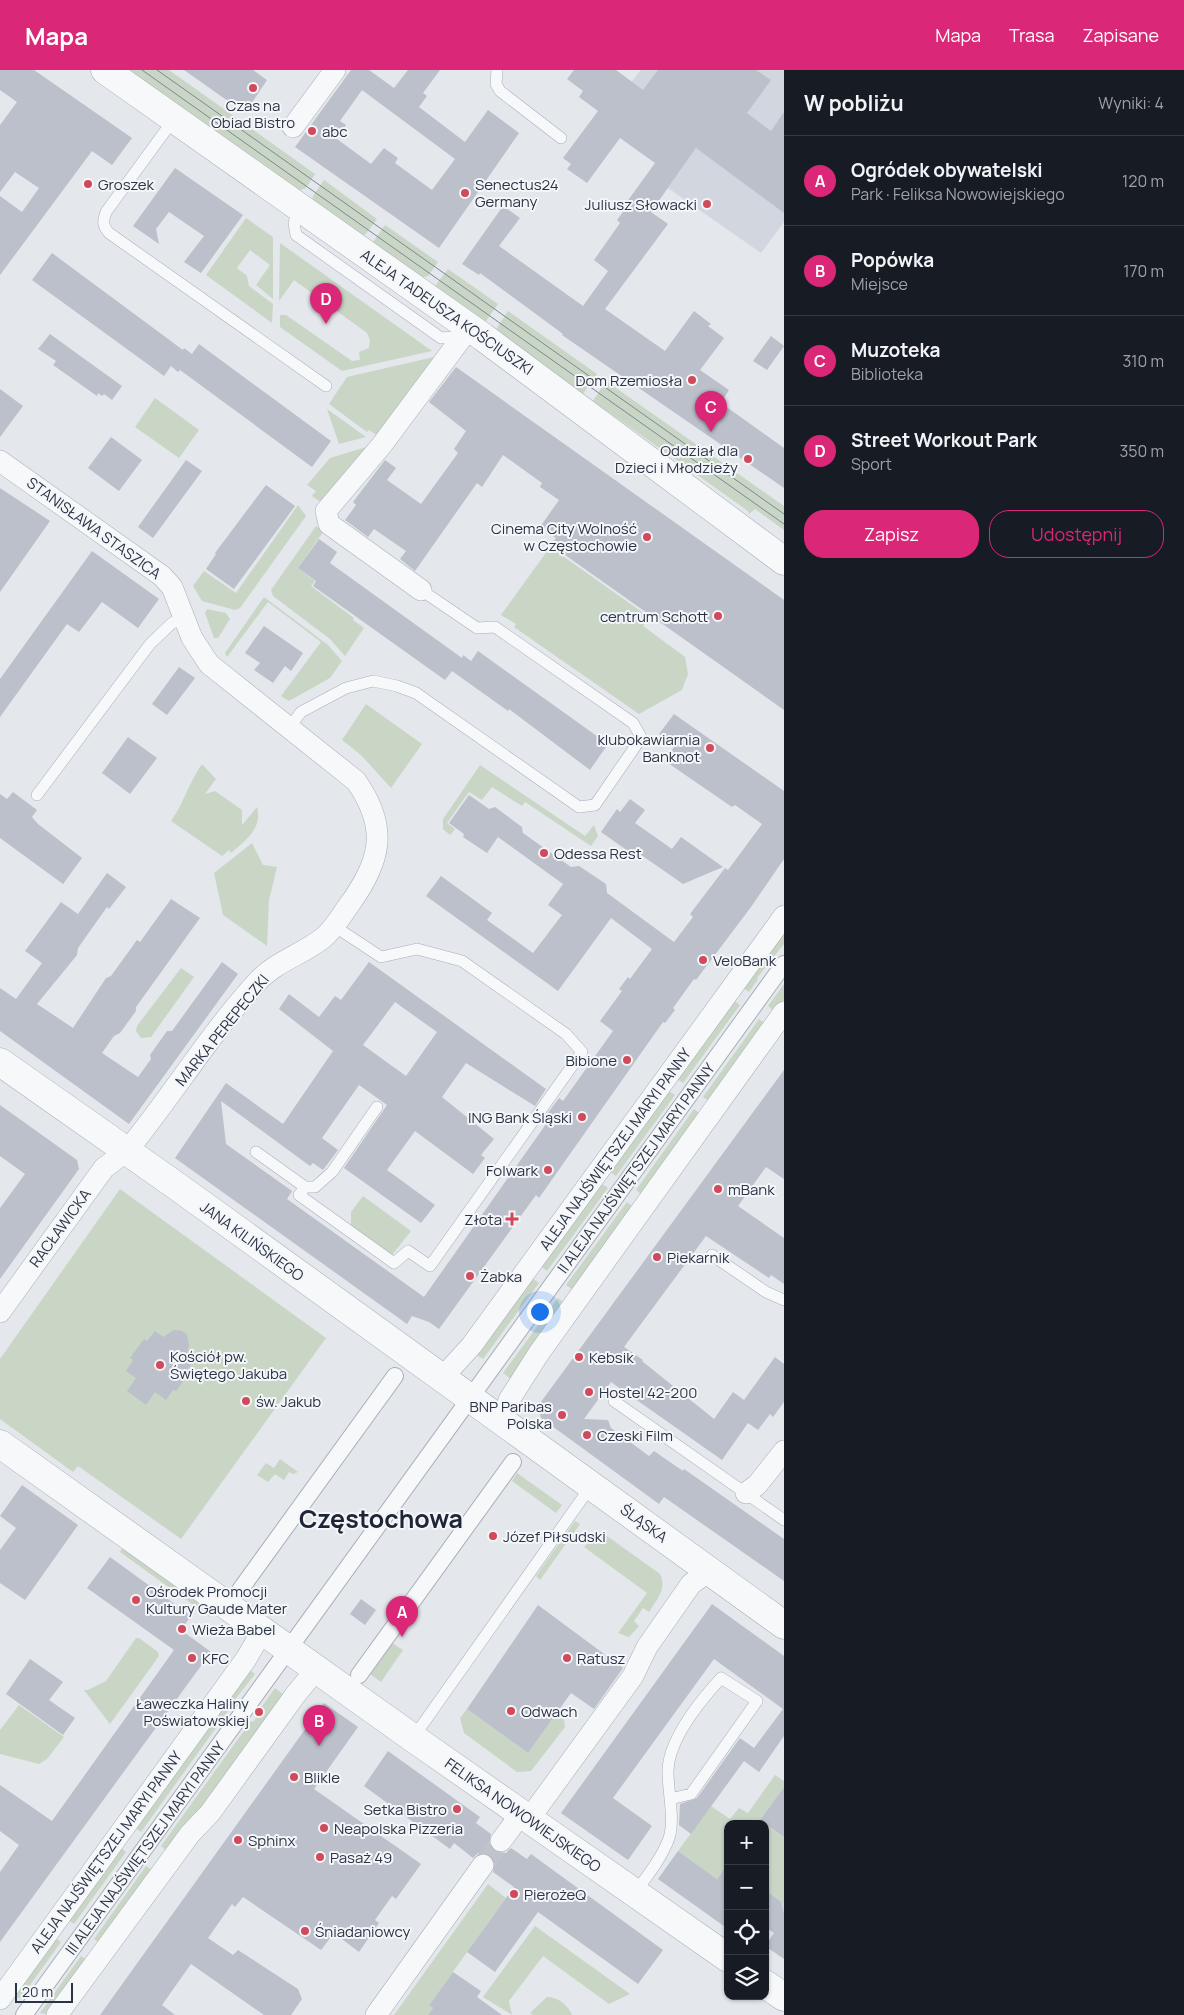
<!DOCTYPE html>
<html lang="pl">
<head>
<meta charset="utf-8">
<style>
	body { margin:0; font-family:Manrope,sans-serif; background:#242831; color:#f1f3f6 }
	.controls { position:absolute; right:15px; bottom:15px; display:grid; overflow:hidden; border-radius:10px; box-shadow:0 1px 4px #0004 }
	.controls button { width:45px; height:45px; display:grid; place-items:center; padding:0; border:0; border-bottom:1px solid #363941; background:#171b24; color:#f1f3f6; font:25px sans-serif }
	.scale { position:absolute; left:15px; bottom:12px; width:58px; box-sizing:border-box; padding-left:5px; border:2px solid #2b3445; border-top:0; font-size:14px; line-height:18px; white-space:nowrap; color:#2b3445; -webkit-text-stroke:4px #f4f6f9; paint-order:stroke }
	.you { position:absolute; left:539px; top:1241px; width:18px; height:18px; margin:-12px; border:4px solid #fff; border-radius:50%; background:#1a73e8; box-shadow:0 0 0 8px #1a73e833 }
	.badge { display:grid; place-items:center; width:32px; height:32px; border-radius:50%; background:#db2777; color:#fff; font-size:16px; font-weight:700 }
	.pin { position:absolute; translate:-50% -41px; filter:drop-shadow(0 1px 2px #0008) }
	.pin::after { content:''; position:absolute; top:26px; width:18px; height:15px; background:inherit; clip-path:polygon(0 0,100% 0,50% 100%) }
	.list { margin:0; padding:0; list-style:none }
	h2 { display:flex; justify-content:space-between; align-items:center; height:65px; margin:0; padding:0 20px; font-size:21px }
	h2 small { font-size:16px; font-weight:400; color:#9ea1a6 }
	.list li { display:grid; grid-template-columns:32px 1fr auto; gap:15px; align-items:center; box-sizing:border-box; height:90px; padding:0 20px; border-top:1px solid #363941 }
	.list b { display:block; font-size:19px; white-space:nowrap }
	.list p { margin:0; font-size:16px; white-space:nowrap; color:#9ea1a6 }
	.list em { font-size:16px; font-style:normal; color:#9ea1a6 }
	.actions { display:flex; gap:10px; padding:15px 20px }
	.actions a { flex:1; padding:11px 0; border:1px solid #db2777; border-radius:20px; text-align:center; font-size:18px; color:#db2777 }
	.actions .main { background:#db2777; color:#fff }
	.icon { flex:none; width:28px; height:28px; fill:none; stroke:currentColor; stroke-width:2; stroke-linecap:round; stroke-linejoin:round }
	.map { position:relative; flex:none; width:784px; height:1945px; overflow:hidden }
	header { display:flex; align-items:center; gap:30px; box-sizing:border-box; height:70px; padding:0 25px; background:#db2777; color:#fff }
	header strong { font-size:24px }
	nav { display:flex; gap:28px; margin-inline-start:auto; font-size:18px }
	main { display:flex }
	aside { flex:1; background:#171b24 }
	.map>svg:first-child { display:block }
</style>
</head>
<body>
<header>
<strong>Mapa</strong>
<nav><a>Mapa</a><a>Trasa</a><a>Zapisane</a></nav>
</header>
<main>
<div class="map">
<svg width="784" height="1945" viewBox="0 0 784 1945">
	<rect width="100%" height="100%" fill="#e4e7ec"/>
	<path fill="#d2d6de" d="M641,0H784V152L761,183L668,118L696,78L624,21Z"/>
	<path fill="#c9d6c5" d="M126,0H169L315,104L306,118L298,121Z
		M324,110L377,149L366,164L361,166L312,131L313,126Z
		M246,148L273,167V229L256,215L270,195L250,180L237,198L247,206L249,216L273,234L272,253L206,205Z
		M385,155L438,192L428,206L422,208L374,177L373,172Z
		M280,173L432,281L342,301L280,257V245H286L352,291L360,290L359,282L369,278L370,270L367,263L294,210L279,231Z
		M448,199L498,234L484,254L436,220L435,216Z
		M508,241L597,304L583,324L495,261Z
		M434,287L378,366L369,360L367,362L329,334L347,307Z
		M606,311L784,436V460L755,439L749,444L748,441L593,331Z
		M155,328L199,360L179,388L135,357Z
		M327,339L366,367L339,374Z
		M373,375L327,427L319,431L312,426L316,421L307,415L330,388Z
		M298,435L306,446L240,538L235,540L202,531L193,516L204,501L236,523Z
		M316,456L323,462L298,498L315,511L311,516L354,548L353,550L364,558L345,586L330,569L273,526L271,520Z
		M550,477L649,547L643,556L685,587L688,604L682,620L639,644L514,557L516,554L501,545Z
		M264,527L328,575L342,591L330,608L289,631L281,626L321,572L268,532L227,587L225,583Z
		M207,539L226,543L230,549L218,568H214L205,543Z
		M366,634L422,674L391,718L361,685L342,670Z
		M202,694L216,709L205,724L215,721L242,740V755L257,737C263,758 246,770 231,783L229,780L222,786L171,751C184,733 189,712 202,694Z
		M480,695L585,766L594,755L598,766L591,776L525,732L522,736L492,717L482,730L469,722L447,753L455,759L450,765L443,759V749Z
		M252,773L263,795L277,797L269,830L267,876L223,845L214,803Z
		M784,855V874L757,908L758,909L749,922L740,916Z
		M181,898L194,907L151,967L141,968L136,961L137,956Z
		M784,914V933L777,943L768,936Z
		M731,928L740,935L683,1013L674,1007Z
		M759,949L768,956L712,1033L703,1027Z
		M666,1019L675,1025L616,1106L607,1099Z
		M694,1039L703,1046L644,1126L636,1120Z
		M599,1112L608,1118L547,1201L538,1194Z
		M120,1119L326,1268L181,1469L78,1396L73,1402L0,1349V1289Z
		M363,1126L411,1161L392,1185L351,1156V1142Z
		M627,1132L636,1139L575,1221L566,1215Z
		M530,1207L539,1213L483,1289L474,1283Z
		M558,1228L566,1234L511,1309L503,1303Z
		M280,1389L298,1402L293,1404L289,1402L284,1410L275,1404L268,1412L257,1405L266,1393L274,1398Z
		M517,1403L562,1435L556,1443L512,1411Z
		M575,1451L580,1454L540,1510L536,1506Z
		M595,1465L607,1466L660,1504C667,1519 657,1529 649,1542L643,1538L634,1551L639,1556L629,1567L618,1563L647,1523L584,1477Z
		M123,1477L214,1542L210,1547L120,1482Z
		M136,1568H139L158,1582L159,1586L110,1654L84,1620H88L106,1611Z
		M392,1573L403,1580L381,1612L370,1604Z
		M247,1598L255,1604L230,1636L231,1637L141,1762L133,1756Z
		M275,1618L284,1625L169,1783L161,1776L251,1651L253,1652L261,1641L260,1639Z
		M19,1635L64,1667L47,1689L39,1694L0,1684V1660Z
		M467,1639L528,1683L556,1644L564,1650L565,1657L531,1701L517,1702L464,1663L460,1648Z
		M775,1705L784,1711V1717L760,1750L765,1754H728V1794L717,1809L678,1781L711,1736L730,1749L739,1738L748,1743Z
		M765,1754L784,1767V1844L782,1834L765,1820Z
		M118,1776L126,1782L74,1854L66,1848Z
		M146,1796L155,1802L102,1875L94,1869Z
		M488,1814L506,1828L429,1935L433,1938L428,1945H394Z
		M535,1856L630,1924L609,1934L543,1886L509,1931L512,1945L483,1927Z
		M53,1866L61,1872L20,1929L12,1923Z
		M81,1886L90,1892L52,1945L40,1943Z
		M547,1927C558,1927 568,1935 572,1945H533L530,1943Z"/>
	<path fill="#bbc0ca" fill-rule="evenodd" d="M0,0H34L132,68L112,95L92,81L0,205V126L22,142L39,118L15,102L0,122V55L17,32L0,20Z
		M184,0H253L267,10L245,43Z
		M351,0H369L394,18L408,0H440L423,23L427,26L419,37L465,72L488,40L519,63L439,178L295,77ZM362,20L455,89L432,120L395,93L398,88L384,78L371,94L337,69L346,55L340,51Z
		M574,0H616L643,20L658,0H756L771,10L747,43L771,61L784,42V143L696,78L651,142L668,154L605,239L665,281L694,241L711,254L708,256L724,268L700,300L729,320L721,333L784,378V418L562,265L563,264L480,203L479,205L462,194L503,136L520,148L499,176L583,236L608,201L594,190L620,153L617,150L623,142L621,140L655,93L620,68L587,113L567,99L571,94L563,88L598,41L579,27L583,21L567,9Z
		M175,98L243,145L201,203L184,192L204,166L169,142L156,159L159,174L133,156Z
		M52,183L183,280L184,278L192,284L199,274L331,371L312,397L180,300L178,302L171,296L164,306L32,210Z
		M50,264L122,316L112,330L104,324L102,326L98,323L97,326L53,295L56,291L38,279Z
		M771,266L784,276L767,300L753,291Z
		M456,297L784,530V640L551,475L556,468L540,457L559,430L540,417L542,413L503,385L482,417L477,413L415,501L400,489L406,481L374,459L368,467L345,450L356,435L353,432L385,390L396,398L387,410L421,434L458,383L454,379L466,361L429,332Z
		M0,319L23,336L0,367Z
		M111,367L142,390L119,421L88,398Z
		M186,390L202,401L153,468L138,457Z
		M266,415L295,436L234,519L206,499L216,484L215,483Z
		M0,418L50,451L0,522Z
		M319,469L337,482L330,493L462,588L463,585L471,591L478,581L608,674L590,700L509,639L508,641L452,601L445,610L313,516L316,511L298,498Z
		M92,481L159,529L138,558L102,532L79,562L67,554L0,647V609Z
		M264,556L303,583L291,601L285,596L273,613L254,600L260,593L245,583Z
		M179,597L195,608L167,645L152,634Z
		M674,644L784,721V789L751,837L696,910L694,909L673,938L675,940L665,953L663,952L539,1128L536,1125L439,1259L429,1252L412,1246L407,1254L175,1088L226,1013L283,1054L333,981L279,939L289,924L319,947L335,926L341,930L369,892L546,1019L535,1036L466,993L442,1027L494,1069L481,1085L485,1088L473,1104L415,1061L387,1100L435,1135L421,1153L344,1098L387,1035L359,1015L322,1068L338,1080L323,1100L313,1093L310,1096L221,1031L226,1074L292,1121L287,1129L424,1227L551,1047L547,1044L559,1028L563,1031L613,961L600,951L622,921L619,919L628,907L630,909L652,879L611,848L558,921L426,826L441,806L492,843L487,850L533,883L562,845L548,835L563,814L498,767L487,783L463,767L464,764L449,753L469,725L489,739L495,737L522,757L523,763L571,797L579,796L606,814L607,823L674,872L693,847L690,844L725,798L728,800L762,754L735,735L732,737L665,691L675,675L659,664ZM395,932L437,962L406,1006L363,975Z
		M128,667L157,688L130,724L102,703Z
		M13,722L37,740L32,747L38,754L82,788L63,814L0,768V724L7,729Z
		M630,729L645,740L635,753L672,779L681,767L723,797L683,814L634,780L628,781L601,762L617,739L620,742Z
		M107,803L126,817L109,839L107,837L78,878L77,885L37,934L73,958L106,908L111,906L137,870L140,872L171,829L200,848L136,937V941L120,963L114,966L102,983L138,1007L151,989L150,985L167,961H172L222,892L238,904L129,1054L0,961V918L16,929L42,893L25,881L61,832L78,844Z
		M784,1000V1109L766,1097L738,1136L784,1168V1214L771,1205L769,1208L706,1166L624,1277L643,1290L642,1291L714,1349L733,1322L744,1330L775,1287L784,1294V1332L773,1347L770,1344L758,1360L748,1353L722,1390L611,1312L584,1349L608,1350L611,1358L649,1386L654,1381L683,1401L684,1399L784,1469V1511L664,1427L659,1434L541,1348L538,1336Z
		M0,1035L77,1090L79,1099L0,1209V1138L25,1104L0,1086Z
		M174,1260L182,1261L187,1265L189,1275L187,1284L195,1289L187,1300L190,1302L176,1321L173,1320L166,1330L155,1322L146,1335L127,1321L136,1308L126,1301L133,1290L130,1288L144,1269L147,1271L155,1261L163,1267Z
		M22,1415L78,1455L25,1530L0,1513V1480L16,1458L0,1446Z
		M110,1487L191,1546L181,1560L211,1582L0,1872V1802L19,1775L0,1761V1715L52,1751L174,1580L87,1518Z
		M361,1529L376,1540L365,1555L350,1544Z
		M712,1534L784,1586V1666L759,1702L744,1691L691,1764L679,1755L680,1734L697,1728L740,1668L754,1678L783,1639L714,1589L613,1728L652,1756L628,1790L561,1743Z
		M538,1535L623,1598L594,1639L571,1623L528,1683L467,1639Z
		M30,1589L63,1612L49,1630L75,1648L63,1665L6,1624Z
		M324,1633L358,1657L314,1719L421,1794L396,1829L392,1826L375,1850L379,1853L359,1882L334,1863L321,1880L243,1827L235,1837L232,1834L208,1868L233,1885L238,1880L298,1919L302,1929L291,1945H264L191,1894L162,1935L175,1945H100Z
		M388,1681L480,1747L476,1753L491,1764L489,1776L494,1781L506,1783L511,1778L527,1789L531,1784L663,1880L638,1914L538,1842L495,1902L467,1882L514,1817L493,1802L495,1790L490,1785L478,1783L473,1788L454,1773L450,1779L364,1716Z
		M784,1717V1767L760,1750Z
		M678,1781L717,1809L728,1794V1859L658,1809Z
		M765,1820L781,1832L784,1843V1889L765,1876L774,1863L765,1857Z
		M453,1902L481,1921L477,1927L502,1945H428L433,1938L429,1935Z"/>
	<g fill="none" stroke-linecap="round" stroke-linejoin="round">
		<path stroke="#bfc3cb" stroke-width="21" stroke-dasharray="21 11" stroke-linecap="butt" d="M483,1795L501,1771"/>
		<g stroke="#a9aeb7" stroke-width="12">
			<path id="service" d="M497,0L496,14L500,21L561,68
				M174,49L106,142C103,151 102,155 109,163L326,316
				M299,137L294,153L296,165L441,268L454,267L462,262
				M290,657L301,642L346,618L373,611L397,616L416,623L579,737L595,735L639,671L640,665L633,653L495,557L477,558L421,520
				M37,725L150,574L172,553L185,548
				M334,856L381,887L417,879L462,891L566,964L582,982L430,1196L408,1181L394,1193L299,1125L305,1117H315L332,1102L377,1037
				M256,1082L305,1117
				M712,1185L766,1222L784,1230
				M614,1331L784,1450
				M413,1668L591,1416
				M635,1823C647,1806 662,1788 669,1768C675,1750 668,1721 668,1703C667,1671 701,1630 721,1608L757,1631L691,1724L670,1729"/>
		</g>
		<g stroke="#a9aeb7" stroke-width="18">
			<path id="pedestrian" d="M240,1520L395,1306
				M359,1605L513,1392
				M24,1945L784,894"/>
		</g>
		<g stroke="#a9aeb7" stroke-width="22">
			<path id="minor" d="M293,57L335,0
				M0,391L162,506L172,517L192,568L209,594L356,711C389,758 381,791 349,835C341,846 334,859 323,868C303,884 275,892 257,912C209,965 172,1026 127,1081L104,1098L0,1242
				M421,520L329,454L326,441L381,376L469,258
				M442,1308L472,1275L784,846
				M503,1352L509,1330L539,1283L784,942
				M746,1423L757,1415L784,1381
				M529,1749L633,1606L647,1577L691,1514L709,1501
				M501,1771L521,1744
				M0,1929L246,1589L263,1560
				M57,1945L190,1764L210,1743L296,1624L310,1607L320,1602
				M376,1945L483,1795"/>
		</g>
		<g stroke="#a9aeb7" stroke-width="29">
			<path id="tertiary" d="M105,0L483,267L784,491
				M0,992L178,1117L784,1555
				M0,1374L413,1668L728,1888
				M765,1914L784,1927"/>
		</g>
		<use href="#service" stroke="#f7f8fa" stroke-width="11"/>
		<use href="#pedestrian" stroke="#f7f8fa" stroke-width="16"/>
		<use href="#minor" stroke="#f7f8fa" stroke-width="21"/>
		<use href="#tertiary" stroke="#f7f8fa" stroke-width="28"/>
		<path stroke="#7d8696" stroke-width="1" d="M142,0L784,454
			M157,0L784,444"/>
	</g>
	<g fill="#d1495b" stroke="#f4f6f9" stroke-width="2">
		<circle cx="253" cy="18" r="5"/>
		<circle cx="312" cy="61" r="5"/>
		<circle cx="88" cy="114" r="5"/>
		<circle cx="465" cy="123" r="5"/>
		<circle cx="707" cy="134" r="5"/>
		<circle cx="692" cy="310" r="5"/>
		<circle cx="748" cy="389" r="5"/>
		<circle cx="647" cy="467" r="5"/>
		<circle cx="718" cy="546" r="5"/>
		<circle cx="710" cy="678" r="5"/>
		<circle cx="544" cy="783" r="5"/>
		<circle cx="703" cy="890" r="5"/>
		<circle cx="627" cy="990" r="5"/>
		<circle cx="582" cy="1047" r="5"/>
		<circle cx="548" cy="1100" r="5"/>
		<circle cx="718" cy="1119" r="5"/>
		<path d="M509.5 1141.5h5v5h5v5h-5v5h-5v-5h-5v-5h5z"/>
		<circle cx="657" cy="1187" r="5"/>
		<circle cx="470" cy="1206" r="5"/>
		<circle cx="579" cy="1287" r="5"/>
		<circle cx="160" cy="1295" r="5"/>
		<circle cx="589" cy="1322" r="5"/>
		<circle cx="246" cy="1331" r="5"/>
		<circle cx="562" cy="1345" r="5"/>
		<circle cx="587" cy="1365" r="5"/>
		<circle cx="493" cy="1466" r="5"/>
		<circle cx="136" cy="1530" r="5"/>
		<circle cx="182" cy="1559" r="5"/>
		<circle cx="192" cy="1588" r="5"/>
		<circle cx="567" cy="1588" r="5"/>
		<circle cx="511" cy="1641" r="5"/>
		<circle cx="259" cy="1642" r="5"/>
		<circle cx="294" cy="1707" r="5"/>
		<circle cx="457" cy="1739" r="5"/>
		<circle cx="324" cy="1758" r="5"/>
		<circle cx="238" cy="1770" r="5"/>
		<circle cx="320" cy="1787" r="5"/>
		<circle cx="514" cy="1824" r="5"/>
		<circle cx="305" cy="1861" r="5"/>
	</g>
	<g text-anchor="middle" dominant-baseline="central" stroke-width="4" stroke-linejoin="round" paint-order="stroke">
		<g font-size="15" fill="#2b3445" stroke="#f4f6f9" text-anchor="start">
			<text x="253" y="35" text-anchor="middle">Czas na<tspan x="253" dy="17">Obiad Bistro</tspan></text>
			<text x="322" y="61">abc</text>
			<text x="98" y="114">Groszek</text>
			<text x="475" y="114">Senectus24<tspan x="475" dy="17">Germany</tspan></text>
			<text x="697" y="134" text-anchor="end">Juliusz Słowacki</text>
			<text x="682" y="310" text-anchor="end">Dom Rzemiosła</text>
			<text x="738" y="380" text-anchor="end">Oddział dla<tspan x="738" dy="17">Dzieci i Młodzieży</tspan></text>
			<text x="637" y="458" text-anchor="end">Cinema City Wolność<tspan x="637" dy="17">w Częstochowie</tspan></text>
			<text x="708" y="546" text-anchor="end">centrum Schott</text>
			<text x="700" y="669" text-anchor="end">klubokawiarnia<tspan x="700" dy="17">Banknot</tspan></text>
			<text x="554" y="783">Odessa Rest</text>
			<text x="713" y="890">VeloBank</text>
			<text x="617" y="990" text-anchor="end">Bibione</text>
			<text x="572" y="1047" text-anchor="end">ING Bank Śląski</text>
			<text x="538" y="1100" text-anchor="end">Folwark</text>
			<text x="728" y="1119">mBank</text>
			<text x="502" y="1149" text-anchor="end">Złota</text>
			<text x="667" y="1187">Piekarnik</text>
			<text x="480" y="1206">Żabka</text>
			<text x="170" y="1286">Kościół pw.<tspan x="170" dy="17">Świętego Jakuba</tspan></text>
			<text x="589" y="1287">Kebsik</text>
			<text x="599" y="1322">Hostel 42-200</text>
			<text x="256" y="1331">św. Jakub</text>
			<text x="552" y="1336" text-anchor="end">BNP Paribas<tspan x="552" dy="17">Polska</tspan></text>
			<text x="597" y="1365">Czeski Film</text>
			<text x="503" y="1466">Józef Piłsudski</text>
			<text x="146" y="1521">Ośrodek Promocji<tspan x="146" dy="17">Kultury Gaude Mater</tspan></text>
			<text x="192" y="1559">Wieża Babel</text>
			<text x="202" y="1588">KFC</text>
			<text x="577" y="1588">Ratusz</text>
			<text x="249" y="1633" text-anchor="end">Ławeczka Haliny<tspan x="249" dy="17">Poświatowskiej</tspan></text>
			<text x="521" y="1641">Odwach</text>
			<text x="304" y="1707">Blikle</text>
			<text x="447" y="1739" text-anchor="end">Setka Bistro</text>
			<text x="334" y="1758">Neapolska Pizzeria</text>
			<text x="248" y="1770">Sphinx</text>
			<text x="330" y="1787">Pasaż 49</text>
			<text x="524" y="1824">PierożeQ</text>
			<text x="315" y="1861">Śniadaniowcy</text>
		</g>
		<g font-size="15" fill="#2b3445" stroke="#f4f6f9">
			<text transform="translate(447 242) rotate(35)">ALEJA TADEUSZA KOŚCIUSZKI</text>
			<text transform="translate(94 458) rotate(36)">STANISŁAWA STASZICA</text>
			<text transform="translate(222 960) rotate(-51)">MARKA PEREPECZKI</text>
			<text transform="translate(615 1079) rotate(-54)">ALEJA NAJŚWIĘTSZEJ MARYI PANNY</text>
			<text transform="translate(636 1098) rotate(-54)">II ALEJA NAJŚWIĘTSZEJ MARYI PANNY</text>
			<text transform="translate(60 1158) rotate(-54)">RACŁAWICKA</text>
			<text transform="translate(252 1171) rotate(36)">JANA KILIŃSKIEGO</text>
			<text transform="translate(644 1453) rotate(36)">ŚLĄSKA</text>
			<text transform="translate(523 1745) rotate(35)">FELIKSA NOWOWIEJSKIEGO</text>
			<text transform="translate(145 1778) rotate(-54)">III ALEJA NAJŚWIĘTSZEJ MARYI PANNY</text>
			<text transform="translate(106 1782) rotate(-54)">ALEJA NAJŚWIĘTSZEJ MARYI PANNY</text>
		</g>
		<g font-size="25" font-weight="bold" fill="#1d2536" stroke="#f4f6f9">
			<text x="381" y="1448">Częstochowa</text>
		</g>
	</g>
</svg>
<div class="controls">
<button>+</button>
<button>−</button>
<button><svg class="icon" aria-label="locate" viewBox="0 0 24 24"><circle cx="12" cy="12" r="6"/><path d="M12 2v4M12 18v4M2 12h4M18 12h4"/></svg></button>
<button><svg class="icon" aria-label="layers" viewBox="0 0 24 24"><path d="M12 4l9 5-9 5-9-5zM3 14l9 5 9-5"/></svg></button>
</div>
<div class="scale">20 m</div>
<div class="you"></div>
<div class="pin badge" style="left:402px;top:1567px">A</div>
<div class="pin badge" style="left:319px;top:1676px">B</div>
<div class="pin badge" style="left:711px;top:362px">C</div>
<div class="pin badge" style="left:326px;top:254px">D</div>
</div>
<aside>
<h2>W pobliżu<small>Wyniki: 4</small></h2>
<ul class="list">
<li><span class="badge">A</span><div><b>Ogródek obywatelski</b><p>Park · Feliksa Nowowiejskiego</p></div><em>120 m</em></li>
<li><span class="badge">B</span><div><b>Popówka</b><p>Miejsce</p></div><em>170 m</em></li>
<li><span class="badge">C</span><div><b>Muzoteka</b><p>Biblioteka</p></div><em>310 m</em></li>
<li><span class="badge">D</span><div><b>Street Workout Park</b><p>Sport</p></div><em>350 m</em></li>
</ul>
<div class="actions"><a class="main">Zapisz</a><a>Udostępnij</a></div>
</aside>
</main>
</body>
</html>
